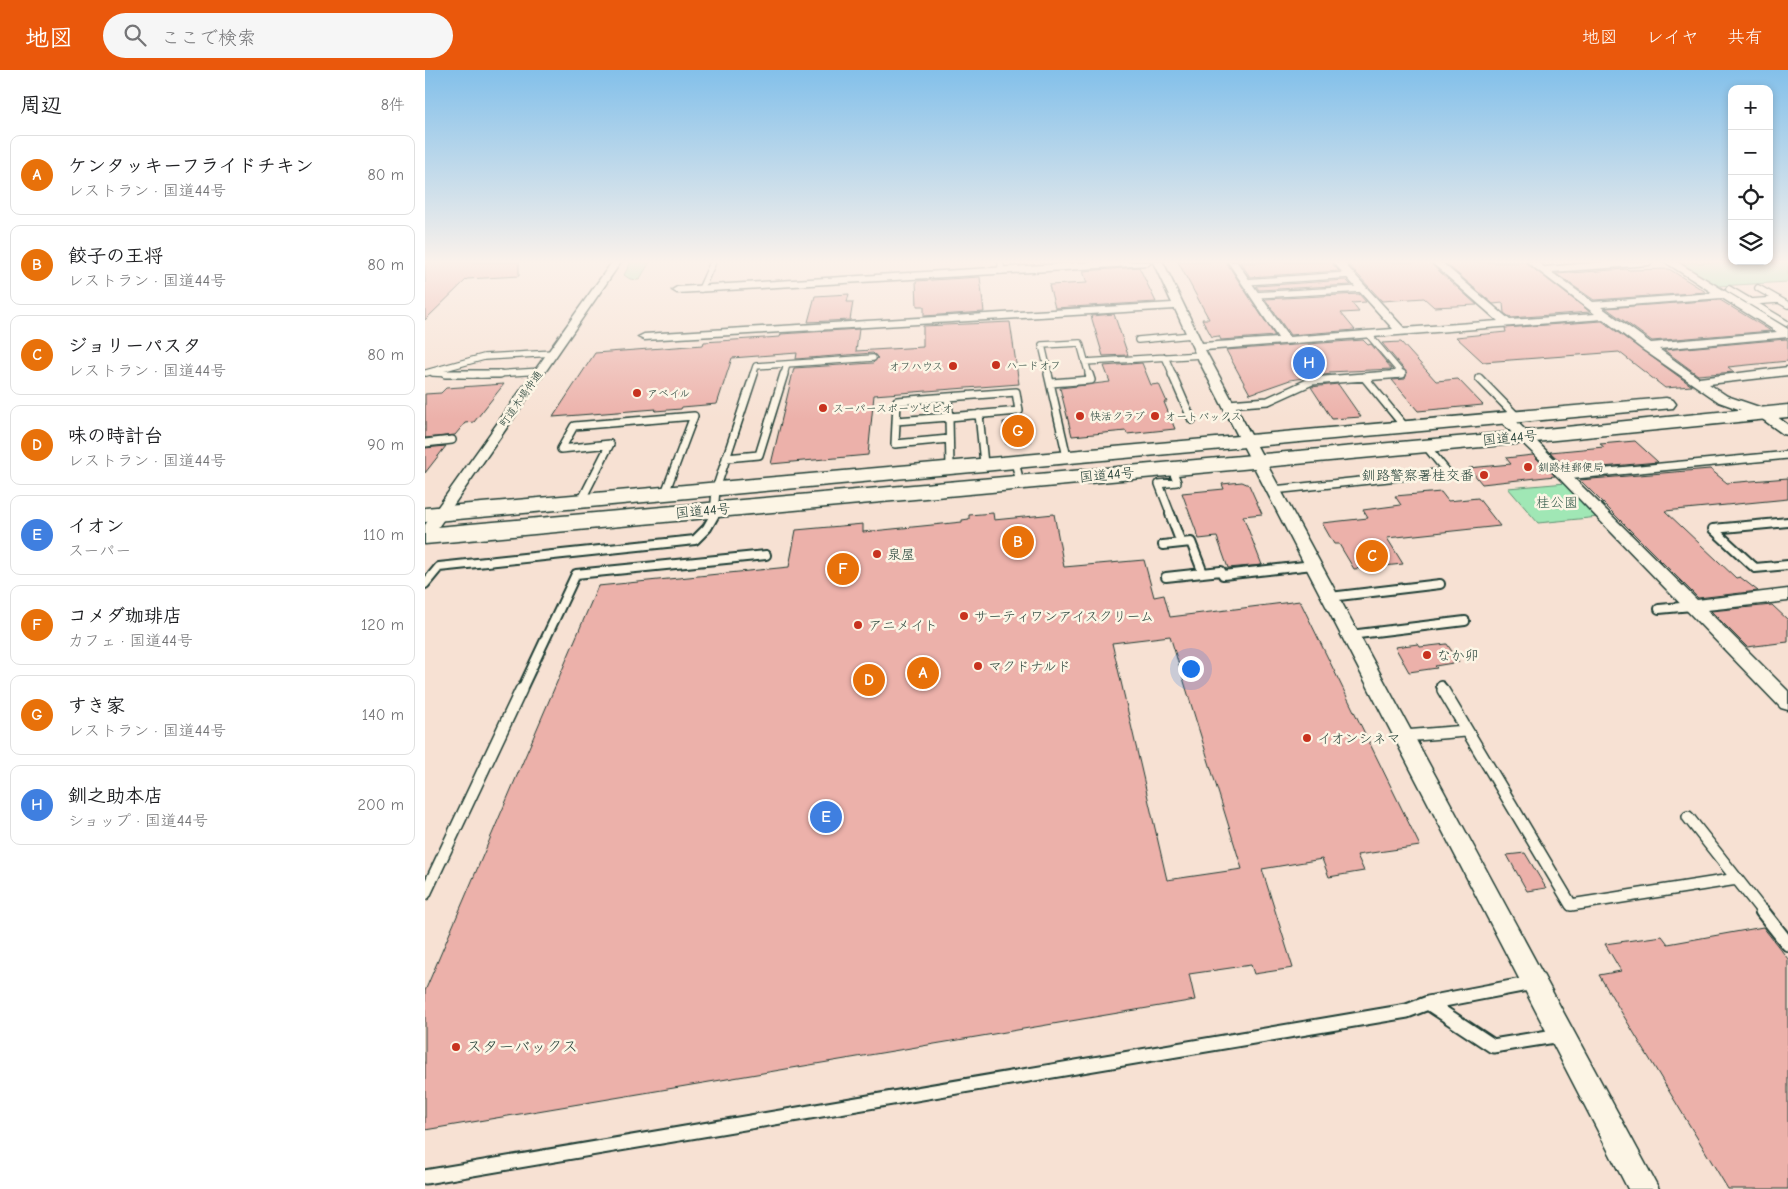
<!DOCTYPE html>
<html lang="ja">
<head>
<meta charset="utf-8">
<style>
	body { margin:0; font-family:"Comic Neue","Klee One",sans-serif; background:#f6f6f6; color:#202124 }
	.controls { position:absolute; right:15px; top:15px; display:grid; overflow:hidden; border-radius:10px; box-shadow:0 2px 8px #0003 }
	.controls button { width:45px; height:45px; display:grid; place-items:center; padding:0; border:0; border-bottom:1px solid #e0e0e0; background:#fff; color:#202124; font:25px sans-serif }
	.you { position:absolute; left:765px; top:598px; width:18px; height:18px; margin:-12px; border:4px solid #fff; border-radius:50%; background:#1a73e8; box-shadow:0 0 0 8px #1a73e833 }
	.badge { display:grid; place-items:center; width:32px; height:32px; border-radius:50%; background:#ea580c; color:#fff; font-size:16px; font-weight:700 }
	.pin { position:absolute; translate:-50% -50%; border:2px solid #fff; box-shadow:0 1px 5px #0006 }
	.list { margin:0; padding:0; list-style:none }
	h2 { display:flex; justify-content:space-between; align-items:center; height:65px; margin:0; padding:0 20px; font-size:21px }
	h2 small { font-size:16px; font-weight:400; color:#757577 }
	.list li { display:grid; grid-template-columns:32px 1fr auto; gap:15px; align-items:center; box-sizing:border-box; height:80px; margin:0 10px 10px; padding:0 10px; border:1px solid #e0e0e0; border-radius:10px }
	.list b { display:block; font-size:19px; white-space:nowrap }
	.list p { margin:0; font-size:16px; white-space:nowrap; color:#757577 }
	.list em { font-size:16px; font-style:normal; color:#757577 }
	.icon { flex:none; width:28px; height:28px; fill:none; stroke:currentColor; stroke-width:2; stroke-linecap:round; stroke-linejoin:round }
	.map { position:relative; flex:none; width:1363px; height:1119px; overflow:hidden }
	header { display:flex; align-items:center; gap:30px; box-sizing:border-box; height:70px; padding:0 25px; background:#ea580c; color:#fff }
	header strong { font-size:24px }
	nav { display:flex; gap:28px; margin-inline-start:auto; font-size:18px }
	.search { width:350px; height:45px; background:#f6f6f6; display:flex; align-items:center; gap:12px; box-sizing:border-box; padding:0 18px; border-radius:28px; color:#757577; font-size:19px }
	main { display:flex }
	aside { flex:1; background:#fff }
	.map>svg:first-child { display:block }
</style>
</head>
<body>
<header>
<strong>地図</strong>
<div class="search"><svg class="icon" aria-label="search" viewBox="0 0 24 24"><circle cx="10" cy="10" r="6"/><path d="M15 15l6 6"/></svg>ここで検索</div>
<nav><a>地図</a><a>レイヤ</a><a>共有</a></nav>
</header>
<main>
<aside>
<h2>周辺<small>8件</small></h2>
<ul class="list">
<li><span class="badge" style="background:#e8710a">A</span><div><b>ケンタッキーフライドチキン</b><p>レストラン · 国道44号</p></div><em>80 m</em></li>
<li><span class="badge" style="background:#e8710a">B</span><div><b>餃子の王将</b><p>レストラン · 国道44号</p></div><em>80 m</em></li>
<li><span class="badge" style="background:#e8710a">C</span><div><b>ジョリーパスタ</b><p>レストラン · 国道44号</p></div><em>80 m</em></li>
<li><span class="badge" style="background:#e8710a">D</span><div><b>味の時計台</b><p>レストラン · 国道44号</p></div><em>90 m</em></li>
<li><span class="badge" style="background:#3f7fe0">E</span><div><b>イオン</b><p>スーパー</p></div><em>110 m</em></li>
<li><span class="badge" style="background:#e8710a">F</span><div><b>コメダ珈琲店</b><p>カフェ · 国道44号</p></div><em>120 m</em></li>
<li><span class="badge" style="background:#e8710a">G</span><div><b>すき家</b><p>レストラン · 国道44号</p></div><em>140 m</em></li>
<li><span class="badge" style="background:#3f7fe0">H</span><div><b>釧之助本店</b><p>ショップ · 国道44号</p></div><em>200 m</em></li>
</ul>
</aside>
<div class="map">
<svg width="1363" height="1119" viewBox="0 0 1363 1119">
	<rect width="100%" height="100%" fill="#f7e1d3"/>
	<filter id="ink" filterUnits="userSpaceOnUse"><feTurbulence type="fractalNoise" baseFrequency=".02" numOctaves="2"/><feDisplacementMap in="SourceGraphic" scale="10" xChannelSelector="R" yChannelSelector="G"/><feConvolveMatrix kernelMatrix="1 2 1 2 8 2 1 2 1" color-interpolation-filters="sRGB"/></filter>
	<g filter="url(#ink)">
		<path fill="#a0e7b5" stroke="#609274" d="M206,192H225L214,210L205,209L199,205Z
			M1363,192V212L1292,216L1258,196L1257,193Z
			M1141,413L1174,447L1113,453L1083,418Z"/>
		<path fill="#ecb1aa" stroke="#1f3d34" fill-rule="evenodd" d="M0,192H94V206L42,209L0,250Z
			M753,192H801L850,266L796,270L794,266L787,267L777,249H784Z
			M815,192H906L914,201L825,207Z
			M921,192H1004L1052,235L1009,237L999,228L957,231Z
			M1019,192H1100L1165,242L1086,248L1079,243L1078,233L1068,234Z
			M714,197L731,232L630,238L624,215L662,213L658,201Z
			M1201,199L1204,200L1244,199L1281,222L1169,230L1131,204Z
			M555,207L559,242L499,246V236H492L491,211Z
			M921,210L926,215L834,220L831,216Z
			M424,224L422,232H428L425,250L383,252L390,226Z
			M934,224L941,232L927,233L934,242L916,243L930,260L865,265L840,229Z
			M1295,230L1346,261L1227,271L1181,238Z
			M689,244L703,285L678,286L666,246Z
			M1177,251L1267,316L1240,318L1194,282L1058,292L1031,267L1081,262L1080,258Z
			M585,252L594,314L449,325L443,385L346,394L369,298L448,293L453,288L448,283L371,289L372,283L307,288L292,334L257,337L256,339L230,341L231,339L128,347L170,283L278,275L279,272L355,267L356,264L434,259L431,281L498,277V256Z
			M1361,269L1363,270V291L1303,297L1309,302L1273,305L1239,280Z
			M938,270L943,275L946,274L967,299L904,302L906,304L865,310L825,324L801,280Z
			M976,272L1011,311L1033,309L1058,335L993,341L967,310L980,309L982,303L957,273Z
			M717,293L726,315L734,314L742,332H739L750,359L702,364L701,361L647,366L635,318L685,312L679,296Z
			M79,314L49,352L40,353L30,365L0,368V324L16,323L21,318Z
			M913,314L936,347L907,349L886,317Z
			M596,351V353H603L605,372L581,374L578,352Z
			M1210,371L1233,392L1144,400L1125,382L1179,377L1175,374Z
			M21,376L0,403V378Z
			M1108,385L1130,406L1057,414L1044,398L1086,394L1081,388Z
			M1285,399L1302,413L1363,408V429L1240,441L1311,508L1315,507L1333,521L1273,528L1155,410Z
			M817,412L824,415L837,444L818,446L837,495L803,498L792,467L774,469L757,423L799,419L797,414Z
			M1016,422L1023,431L1053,428L1075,456L962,468L978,494L929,499L914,474H909L897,453L943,448L938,440L976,435L970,426Z
			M568,443L569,450L629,444L639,497L719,490L729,527L739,525L745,547L875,531L995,776L932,785L939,801L904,807L897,789L837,799L868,898L829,904L826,895L764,904L770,930L0,1060V921L173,516L364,497L371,460L438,454V462L537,452V450L544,449V445ZM745,566L817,799L742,810L687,573Z
			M1347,535L1363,550V572L1322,577L1286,541Z
			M993,574L995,577L1022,574L1034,592L1010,596L1012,598L984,602L970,577Z
			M1100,783L1121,818L1102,821L1082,785Z
			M1338,857L1363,889V1119H1303L1174,905L1196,901L1180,874L1237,866L1243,874Z"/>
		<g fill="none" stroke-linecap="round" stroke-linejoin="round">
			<g stroke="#1f3d34" stroke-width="8">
				<path id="lane-far4" d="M576,192V201
					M820,212L924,205
					M1333,218L1363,235
					M276,219L288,192
					M1304,219L1361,253
					M829,225L937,219
					M1324,232L1354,230
					M943,264L977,304L966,305
					M713,270L767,265
					M740,287L748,305
					M660,292L777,285
					M1,303L59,287L129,283
					M8,303L48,305
					M55,305L116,301
					M328,305L331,296L448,288
					M359,305L362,294
					M624,305L617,275L655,273L664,305"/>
			</g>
			<g stroke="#1f3d34" stroke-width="10">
				<path id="lane-far3" d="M20,304H75
					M623,304L642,387
					M747,304L767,350
					M939,307L980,357
					M1054,308L1093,348
					M626,313L666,310L664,304
					M591,322L594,341L524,347L523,327Z
					M523,327L472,331L470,374L524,369
					M803,334L843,331L887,311L977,304
					M554,344L559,394
					M524,347L525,398
					M471,351L524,347
					M0,373L27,370
					M185,374L136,379L149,356L269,346L240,423
					M301,388L334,385L359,304
					M590,392L595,412
					M1140,406L1363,385
					M848,420L1022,402L1001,376
					M156,431L185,374
					M289,445L291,419L329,304
					M746,445L734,414L752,412L747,399"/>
			</g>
			<g stroke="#1f3d34" stroke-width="12">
				<path id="lane-far2" d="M745,444L756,473
					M1363,452L1288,459L1330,498L1363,495
					M738,475L766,472L778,503
					M741,507L796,501L798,505L888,495
					M0,514L14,497L270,470L282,458L290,444
					M905,527L1015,514
					M1234,539L1267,536
					M925,565L1040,551
					M1016,616L1019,621
					M96,621L151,504L341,485"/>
			</g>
			<g stroke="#1f3d34" stroke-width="14">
				<path id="lane-far1" d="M1018,620L1146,835L1312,809
					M979,666L1041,661
					M1263,747L1338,842
					M0,824L96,620"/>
			</g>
			<g stroke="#1f3d34" stroke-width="17">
				<path id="lane" d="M1337,841L1363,874
					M1003,933L1068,976L1136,965
					M0,1107L982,941L1003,933L1108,913"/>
			</g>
			<g stroke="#1f3d34" stroke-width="3">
				<path id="street" d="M187,192H196L5,469L0,471V455Z
					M667,192H727L723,195L252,223L247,220L252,217Z
					M728,192H738L777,273L853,268L803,192H812L864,267L968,259L908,192H918L979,258L1073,251L1006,192H1016L1085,250L1170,244L1102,192H1113L1119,197L1179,192H1228L1224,195L1126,202L1168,232L1288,223L1240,192H1252L1363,259V267L1234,279L1274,308L1363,297V305L1284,314L1302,326L1343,340L1363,355V365L1358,364L1333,346L1294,332L1217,279L1178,249L780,280L1234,1119H1203L771,285L750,239L219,270L213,267L219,264L747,233ZM1297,228L1352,262L1226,273L1176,237Z
					M1081,345L1086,346L1272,530L1363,519V531L1282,540L1363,621V640L1356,638L1135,409L1076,352L1075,349L1076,346Z"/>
			</g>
			<g stroke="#1f3d34" stroke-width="3">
				<path id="highway" d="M1241,328L1248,330L1251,334L1248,338L0,452V438Z
					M1363,335V347L1100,373L0,474V458L1100,361Z"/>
			</g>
			<use href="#lane-far4" stroke="#fcf5e5" stroke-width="5.5"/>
			<use href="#lane-far3" stroke="#fcf5e5" stroke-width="7"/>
			<use href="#lane-far2" stroke="#fcf5e5" stroke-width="8"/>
			<use href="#lane-far1" stroke="#fcf5e5" stroke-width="11"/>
			<use href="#lane" stroke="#fcf5e5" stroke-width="13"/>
			<use href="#street" fill="#fcf5e5" fill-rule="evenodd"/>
			<use href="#highway" fill="#fcf5e5" fill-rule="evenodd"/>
		</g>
	</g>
	<linearGradient id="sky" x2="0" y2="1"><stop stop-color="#83c0ea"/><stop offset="0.55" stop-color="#fbf2eb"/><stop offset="1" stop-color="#fbf2eb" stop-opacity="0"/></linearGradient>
	<rect width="1363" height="349" fill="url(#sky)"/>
	<g fill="#c8321e" stroke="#fcf5e5" stroke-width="2">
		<circle cx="571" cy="295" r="5"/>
		<circle cx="528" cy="296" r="5"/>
		<circle cx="212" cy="323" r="5"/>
		<circle cx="398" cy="338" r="5"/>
		<circle cx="655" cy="346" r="5"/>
		<circle cx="730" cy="346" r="5"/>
		<circle cx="1103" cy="397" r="5"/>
		<circle cx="1059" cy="405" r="5"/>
		<circle cx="452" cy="484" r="5"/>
		<circle cx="539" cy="546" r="5"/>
		<circle cx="433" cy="555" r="5"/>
		<circle cx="1002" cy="585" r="5"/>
		<circle cx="553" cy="596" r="5"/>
		<circle cx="882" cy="668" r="5"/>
		<circle cx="31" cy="977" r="5"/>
	</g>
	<g text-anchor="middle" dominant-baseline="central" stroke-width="5" stroke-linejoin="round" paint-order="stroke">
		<g font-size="11" fill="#1f3d34" stroke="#fcf5e5" text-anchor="start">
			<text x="581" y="295">ハードオフ</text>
			<text x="518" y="296" text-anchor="end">オフハウス</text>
			<text x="222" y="323">アベイル</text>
			<text x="408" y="338">スーパースポーツゼビオ</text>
			<text x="665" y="346">快活クラブ</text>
			<text x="740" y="346">オートバックス</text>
			<text x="1113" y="397">釧路桂郵便局</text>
		</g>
		<g font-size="11" fill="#1f3d34" stroke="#fcf5e5">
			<text transform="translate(96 329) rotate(-55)">町道木場仲通</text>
		</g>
		<g font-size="14" fill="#1f3d34" stroke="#fcf5e5">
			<text transform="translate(1085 368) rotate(-5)">国道44号</text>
			<text transform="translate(682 405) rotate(-5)">国道44号</text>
			<text transform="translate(278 441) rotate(-5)">国道44号</text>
		</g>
		<g font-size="14" fill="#1f3d34" stroke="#fcf5e5" text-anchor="start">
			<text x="1049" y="405" text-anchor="end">釧路警察署桂交番</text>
			<text x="462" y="484">泉屋</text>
			<text x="549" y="546">サーティワンアイスクリーム</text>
			<text x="443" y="555">アニメイト</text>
			<text x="1012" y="585">なか卯</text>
			<text x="563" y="596">マクドナルド</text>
			<text x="892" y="668">イオンシネマ</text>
		</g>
		<g font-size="14" fill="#395f4e" stroke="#fcf5e5">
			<text x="1132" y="432">桂公園</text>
		</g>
		<g font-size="16" fill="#1f3d34" stroke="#fcf5e5" text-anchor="start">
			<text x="41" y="977">スターバックス</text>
		</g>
	</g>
</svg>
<div class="controls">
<button>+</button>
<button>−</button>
<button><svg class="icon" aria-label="locate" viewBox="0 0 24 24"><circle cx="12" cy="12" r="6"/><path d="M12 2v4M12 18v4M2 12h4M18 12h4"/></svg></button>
<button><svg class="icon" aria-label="layers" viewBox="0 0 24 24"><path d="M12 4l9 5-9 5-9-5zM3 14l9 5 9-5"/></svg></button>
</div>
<div class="you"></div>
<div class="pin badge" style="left:498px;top:603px;background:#e8710a">A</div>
<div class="pin badge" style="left:593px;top:472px;background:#e8710a">B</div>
<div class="pin badge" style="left:947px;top:486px;background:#e8710a">C</div>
<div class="pin badge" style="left:444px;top:610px;background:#e8710a">D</div>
<div class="pin badge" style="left:401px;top:747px;background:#3f7fe0">E</div>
<div class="pin badge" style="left:418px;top:499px;background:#e8710a">F</div>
<div class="pin badge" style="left:593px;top:361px;background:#e8710a">G</div>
<div class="pin badge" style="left:884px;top:293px;background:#3f7fe0">H</div>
</div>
</main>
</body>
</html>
